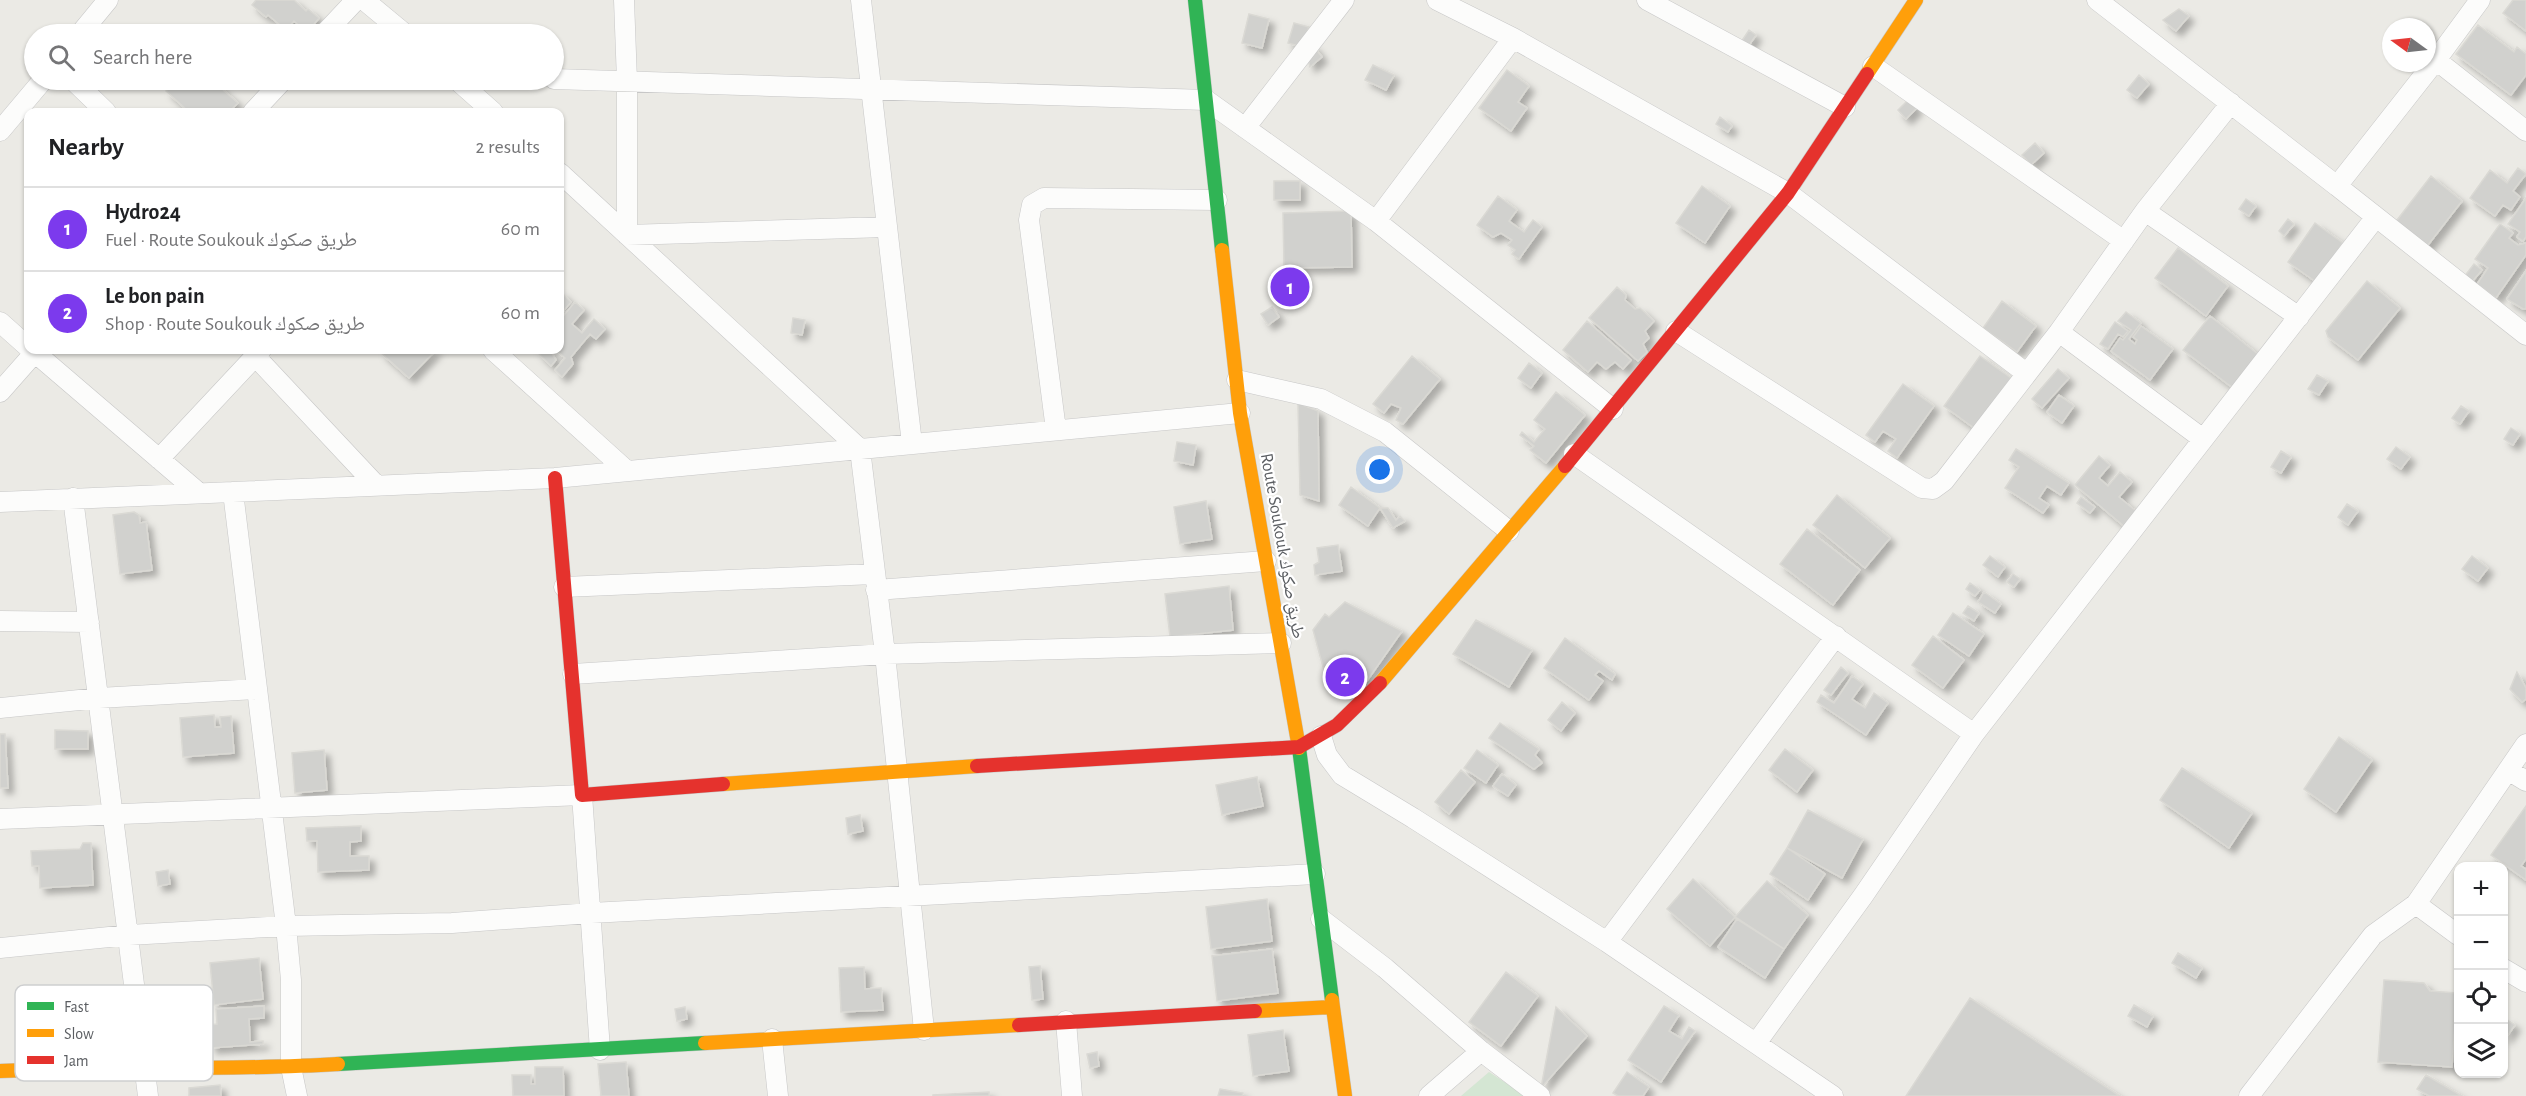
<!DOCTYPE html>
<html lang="en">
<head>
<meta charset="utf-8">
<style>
	body { margin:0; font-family:"Alegreya Sans","Noto Naskh Arabic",sans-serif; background:#f2f2f2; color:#202124 }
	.controls { position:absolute; right:18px; bottom:18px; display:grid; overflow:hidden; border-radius:12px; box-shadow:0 2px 4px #0004 }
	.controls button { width:54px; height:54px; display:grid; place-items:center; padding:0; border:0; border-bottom:2px solid #e0e0e0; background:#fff; color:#202124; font:30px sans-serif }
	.compass { position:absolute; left:2382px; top:18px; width:54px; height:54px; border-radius:50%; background:#fff; box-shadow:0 2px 4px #0004; rotate:285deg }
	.you { position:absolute; left:1380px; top:470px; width:21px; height:21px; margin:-15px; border:4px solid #fff; border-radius:50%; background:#1a73e8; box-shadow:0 0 0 9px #1a73e833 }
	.badge { display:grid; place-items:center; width:39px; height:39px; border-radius:50%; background:#7c3aed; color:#fff; font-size:20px; font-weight:700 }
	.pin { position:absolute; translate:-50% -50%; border:3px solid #fff; box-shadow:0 2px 6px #0006 }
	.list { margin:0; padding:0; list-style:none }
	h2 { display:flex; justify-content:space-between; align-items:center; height:78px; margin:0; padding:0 24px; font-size:26px }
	h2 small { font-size:20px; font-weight:400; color:#757577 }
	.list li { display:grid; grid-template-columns:39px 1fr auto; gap:18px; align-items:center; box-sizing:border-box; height:84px; padding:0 24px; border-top:2px solid #e0e0e0 }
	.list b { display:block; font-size:22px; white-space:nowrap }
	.list p { margin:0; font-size:20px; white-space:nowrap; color:#757577 }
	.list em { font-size:20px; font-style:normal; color:#757577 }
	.icon { flex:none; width:33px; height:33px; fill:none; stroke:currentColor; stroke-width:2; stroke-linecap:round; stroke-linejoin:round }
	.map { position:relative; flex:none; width:2526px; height:1096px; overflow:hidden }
	.search { position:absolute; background:#fff; box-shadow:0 2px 4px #0004; left:24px; top:24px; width:540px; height:66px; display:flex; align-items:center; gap:15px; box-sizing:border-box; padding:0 21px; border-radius:33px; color:#757577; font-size:22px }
	.panel { position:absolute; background:#fff; box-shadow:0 2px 4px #0004; left:24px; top:108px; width:540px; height:246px; border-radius:12px }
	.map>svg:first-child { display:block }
</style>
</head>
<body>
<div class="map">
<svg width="2526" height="1096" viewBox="0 0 2526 1096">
	<defs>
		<filter id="shadow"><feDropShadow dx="5.5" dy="5.5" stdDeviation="3" flood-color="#0004"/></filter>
	</defs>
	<rect width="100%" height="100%" fill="#ebeae5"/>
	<path fill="#d4e6d3" d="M1489,1072L1526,1096H1461Z"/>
	<path fill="#d1d1ce" stroke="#dad9d4" stroke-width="1.5" filter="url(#shadow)" d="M256,0H294L306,11L308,9L319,18L307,33L294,21L286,30L268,15L266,17L252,5Z
		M2513,0H2526V31L2503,13Z
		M2179,9L2189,16L2176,31L2163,20Z
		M1249,14L1269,19L1262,48L1242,43Z
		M1294,23L1309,27L1302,47L1288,43Z
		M2478,25L2514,52L2517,47L2526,54V75L2511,95L2456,54Z
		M1749,30L1756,35L1748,47L1741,42Z
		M1312,44L1322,57L1310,67L1306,52Z
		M1373,65L1394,75L1386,90L1365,80Z
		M1507,70L1529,86L1518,102L1527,108L1511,131L1479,108Z
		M2139,75L2149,84L2137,98L2127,90Z
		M176,80H212L238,103L229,112H189L166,91Z
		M1909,99L1917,108L1906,119L1898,110Z
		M1720,117L1732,126L1728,132L1716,124Z
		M2035,143L2044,153L2031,165L2022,155Z
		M2518,168L2526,174L2513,191L2520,197L2511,210L2503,205L2495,216L2470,198L2490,170L2507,183Z
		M2431,176L2462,201L2425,249L2394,224Z
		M1274,181H1300V200H1274Z
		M1702,186L1730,206L1705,243L1676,223Z
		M1498,196L1517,210L1509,221L1524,232L1533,220L1542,227L1519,259L1512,254L1515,250L1508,245L1512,240L1501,233L1493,237L1477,225Z
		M2526,198V237L2523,241L2517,237L2520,232L2508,224Z
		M2246,199L2256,206L2249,216L2239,209Z
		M1351,211L1352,267L1284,268L1283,213Z
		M2288,219L2294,224L2284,236L2279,231Z
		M2315,223L2343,243L2316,282L2288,262Z
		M2500,224L2513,233L2509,238L2518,245L2526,243V255L2496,298L2477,284L2488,268L2475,259Z
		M2178,248L2228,286L2206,316L2155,278Z
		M2474,264L2482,270L2471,283L2464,277Z
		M2526,271V309H2523L2507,299Z
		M2367,281L2400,308L2358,360L2328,337L2326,331Z
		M1617,287L1626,295L1625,300L1635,309L1640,308L1654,321L1645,331L1649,338L1643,344L1647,352L1638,361L1589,318Z
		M560,291L571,302L560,315Z
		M2002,301L2036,326L2017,352L1983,328Z
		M575,302L584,310L572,324L582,333L594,319L605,329L596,339L590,334L571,357L573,364L562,377L555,370L565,358L556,350H560V320Z
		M1272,307L1279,317L1268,325L1261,314Z
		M2126,312L2141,323L2129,339L2135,344L2137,340L2133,337L2141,326L2173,349L2150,380L2111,351L2120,338L2123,340L2131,330L2118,321Z
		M2210,316L2259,355L2233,388L2183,350Z
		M793,318L805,320L802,335L791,333Z
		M1587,321L1631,360L1623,369L1615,362L1606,369L1597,362L1588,372L1563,350Z
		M2115,322L2128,331L2123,337L2118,334L2108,349L2100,344Z
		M382,350H436L409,378L380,352Z
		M535,350L543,352L550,350L556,360L551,366Z
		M1412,356L1440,379L1403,424L1396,420L1401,408L1391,404L1384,413L1373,404Z
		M1980,356L2011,378L1974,428L1944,406Z
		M1529,363L1542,373L1531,388L1518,378Z
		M2058,369L2069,378L2042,408L2032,399Z
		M2317,375L2328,381L2319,395L2308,389Z
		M1903,384L1934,406L1897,458L1888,451L1896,439L1883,431L1875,442L1866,435Z
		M1556,392L1585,415L1546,463L1530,450L1534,446L1520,435L1522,432L1534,442L1545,429L1534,420Z
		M2059,395L2074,406L2062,423L2047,412Z
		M1298,403L1318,411L1319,501L1300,495Z
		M2461,406L2469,411L2460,424L2452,418Z
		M2511,428L2520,434L2513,445L2504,439Z
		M1177,442L1196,445L1193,465L1174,461Z
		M2396,447L2410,457L2401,469L2387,459Z
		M2016,449L2069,483L2061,495L2047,486L2039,498L2049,505L2043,513L2005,488L2019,467L2009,460Z
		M2281,451L2291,457L2281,473L2271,467Z
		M2099,456L2110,465L2099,478L2108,486L2120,472L2132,482L2119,497L2137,512L2125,527L2075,485Z
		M1351,487L1380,508L1368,526L1339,505Z
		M1837,495L1890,538L1865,568L1813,525Z
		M2081,497L2095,507L2090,513L2077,503Z
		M1206,501L1212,539L1180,544L1174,507Z
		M2347,504L2358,511L2348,525L2338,517Z
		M1380,508H1388L1396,520L1400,516L1405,521L1393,528Z
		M134,512L139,515L140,523L146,522L152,570L120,574L113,515Z
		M1807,529L1860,570L1833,605L1780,564Z
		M1338,545L1342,571L1315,575L1314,565L1319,562L1317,548Z
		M1990,556L2005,567L1998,577L1983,565Z
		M2472,556L2488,568L2478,581L2462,569Z
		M2013,574L2020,579L2014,587L2007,582Z
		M1970,583L1980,590L1975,596L1966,589Z
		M1229,586L1233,630L1170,637L1165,594Z
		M1984,592L2001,604L1995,613L1978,602Z
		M1345,602L1402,631L1355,698L1327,682L1313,630L1325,614L1329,617Z
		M1968,606L1979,613L1974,621L1963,613Z
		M1953,613L1984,634L1969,656L1938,635Z
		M1476,620L1532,650L1509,687L1453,654Z
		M1933,636L1964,660L1943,688L1912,665Z
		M1565,638L1615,674L1612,680L1599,671L1595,675L1603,681L1589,700L1544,668Z
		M1841,667L1848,673L1831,695L1824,690Z
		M2517,672L2526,688V699L2522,702L2510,689Z
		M1852,676L1863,684L1852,699L1865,708L1874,693L1888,703L1866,735L1817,702L1821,695L1834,703Z
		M1562,702L1575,713L1561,731L1548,720Z
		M214,715L215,727H221L220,717L231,716L234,753L183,757L180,718Z
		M1500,723L1539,749L1535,755L1542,763L1534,769L1489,738Z
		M55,730L88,731V749H55Z
		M0,734H5L8,788H0Z
		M2339,737L2372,760L2336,812L2304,789Z
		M1785,749L1813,770L1797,792L1769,770Z
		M324,750L327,790L295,793L292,753Z
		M1477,750L1498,765L1486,783L1464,768Z
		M2182,768L2252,813L2229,848L2160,800Z
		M1461,770L1475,782L1449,814L1435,802Z
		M1502,774L1516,785L1508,796L1493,786Z
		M1257,777L1263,806L1222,815L1216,785Z
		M2526,806V859L2521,866L2526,869V880L2491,855Z
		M1808,810L1863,839L1842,878L1787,848Z
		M860,815L863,831L848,834L846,818Z
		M361,826V841L350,842V856H369V870L318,872L317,841H307L306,828Z
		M83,843H91L93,885L40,888L39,866H32L31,851L80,849Z
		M1787,848L1825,874L1808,900L1770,874Z
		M168,870L170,884L158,886L156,872Z
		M1693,879L1735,917L1710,946L1667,909Z
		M1767,881L1808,915L1784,949L1735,917Z
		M1267,899L1272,941L1211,949L1206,907Z
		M1737,919L1784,949L1765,978L1718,947Z
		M1272,949L1278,993L1217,1001L1212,956Z
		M2178,953L2202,968L2196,978L2172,963Z
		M259,958L263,999L214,1005L210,963Z
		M1040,966L1043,999L1032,1000L1029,967Z
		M864,967L865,989L881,988L883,1010L841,1012L839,968Z
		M1506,972L1538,996L1501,1046L1469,1022Z
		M2384,980L2424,983L2430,991L2457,993L2452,1067L2378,1062Z
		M1970,998L2120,1096H1906Z
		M2134,1005L2153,1016L2147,1027L2128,1016Z
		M264,1006V1018L249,1019L250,1042L263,1041V1044L211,1048L209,1025L217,1024L216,1009Z
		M1664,1006L1679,1015L1669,1031L1682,1039L1689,1027L1695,1031L1661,1082L1628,1060Z
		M685,1007L687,1019L677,1021L675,1009Z
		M1556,1007L1587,1036L1541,1088Z
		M2506,1019L2515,1025L2505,1039L2504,1022Z
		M1283,1030L1289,1071L1253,1076L1248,1035Z
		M1097,1052L1099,1066L1090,1068L1087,1054Z
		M626,1062L629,1096H601L598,1064Z
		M535,1067H563L564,1096H513L512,1075H531V1084H535Z
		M1627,1072L1649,1087L1643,1096H1618L1613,1093Z
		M2426,1075L2462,1096H2429L2417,1089Z
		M220,1085L221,1096H189V1088Z
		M1220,1089L1243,1093L1242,1096H1218Z
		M989,1092V1096H933V1095Z"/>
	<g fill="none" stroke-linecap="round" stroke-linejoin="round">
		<g stroke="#c7c7c7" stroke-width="21">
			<path id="street" d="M364,0L405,34
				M624,0L627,81V235L886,227
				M861,0L912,444
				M1437,0L1513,38L1788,193L2026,373
				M1647,0L1845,107
				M2097,0L2337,186L2436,60L2480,0
				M80,34L108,0
				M324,34L356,0
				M2436,60L2526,131
				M1873,66L2124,241
				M554,79L1206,100L1376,221L1613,409
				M73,80L106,112
				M457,80L493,112
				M253,112L283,80
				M1245,128L1344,0
				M0,131L43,80
				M560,173L860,449L885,654L924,1030
				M2337,186L2526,335
				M2145,211L2299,317
				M1376,221L1513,38
				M0,322L28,347
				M1676,331L1922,488L1933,489L1944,481L2059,332L2145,211L2231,103
				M2059,332L2203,439
				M32,350L199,493
				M493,350L627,471
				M255,356L375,484
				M1237,380L1321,399L1385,432L1509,531
				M0,392L37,350
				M1056,430L1029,220L1032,205L1044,198L1217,200
				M1574,454L1974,734
				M159,459L261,350
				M233,492L286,926L291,980V1067L297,1096
				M73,498L148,1096
				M0,502L555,478L1240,413
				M564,587L874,574
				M876,590L1266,561
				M0,621L89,622
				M573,674L885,654L1281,643
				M0,708L99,698L257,689
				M1321,736L1327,755L1342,775L1413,818L1607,942L1833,1096
				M2508,770L2526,781
				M0,819L582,795L600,1050
				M2416,904L2526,744
				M1321,919L1385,968L1481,1051L1540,1096
				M1607,942L1836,636
				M0,948L129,935L286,926L452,923L591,913L1315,874
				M2504,969L2526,982
				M1066,1021L1072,1096
				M772,1039L778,1096
				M1757,1042L1863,896L1974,734L2376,217
				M1429,1096L1481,1051
				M2249,1096L2373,935L2416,904L2458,935"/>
		</g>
		<g stroke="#c7c7c5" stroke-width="15">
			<path id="fast" d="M1195,0L1222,250
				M1299,748L1332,1000
				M338,1064L705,1043"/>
		</g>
		<g stroke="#c7c7c5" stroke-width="15">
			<path id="slow" d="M1867,74L1916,0
				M1222,250L1240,413L1299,748
				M1380,683L1565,466
				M723,784L977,766
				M1332,1000L1345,1096
				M1255,1011L1332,1007
				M705,1043L1019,1025
				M0,1071C113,1066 226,1071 338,1064"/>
		</g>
		<g stroke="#c7c7c5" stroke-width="15">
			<path id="jam" d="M1565,466L1788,193L1867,74
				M555,478L582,795L723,784
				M977,766L1299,747L1337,725L1380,683
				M1019,1025L1255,1011"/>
		</g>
		<use href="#street" stroke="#fcfcfb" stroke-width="20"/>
		<use href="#fast" stroke="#30b455" stroke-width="14"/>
		<use href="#slow" stroke="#ff9f0a" stroke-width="14"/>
		<use href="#jam" stroke="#e5322d" stroke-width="14"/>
	</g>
	<g text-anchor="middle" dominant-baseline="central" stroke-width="4.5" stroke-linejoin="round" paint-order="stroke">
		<g font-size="18" fill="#5b5e62" stroke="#fff">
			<text transform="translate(1282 546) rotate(80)">Route Soukouk طريق صكوك</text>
		</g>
	</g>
	<rect x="15" y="985" width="198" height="96" rx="9" fill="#fff" stroke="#cecfd0" stroke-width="1.5"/>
	<rect x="27" y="1002" width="27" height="8" fill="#30b455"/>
	<rect x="27" y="1029" width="27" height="8" fill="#ff9f0a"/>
	<rect x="27" y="1056" width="27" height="8" fill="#e5322d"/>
	<g font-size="16" fill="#5b5e62">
		<text x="64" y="1012">Fast</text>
		<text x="64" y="1039">Slow</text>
		<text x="64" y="1066">Jam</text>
	</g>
</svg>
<div class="controls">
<button>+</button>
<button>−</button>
<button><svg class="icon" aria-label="locate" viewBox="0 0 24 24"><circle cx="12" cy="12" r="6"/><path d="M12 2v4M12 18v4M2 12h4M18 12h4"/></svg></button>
<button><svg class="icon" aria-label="layers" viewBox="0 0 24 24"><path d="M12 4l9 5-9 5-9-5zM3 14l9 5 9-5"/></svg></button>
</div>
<svg class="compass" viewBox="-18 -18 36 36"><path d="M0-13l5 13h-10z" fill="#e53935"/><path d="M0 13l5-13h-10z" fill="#757577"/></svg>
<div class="you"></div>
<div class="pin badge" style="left:1290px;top:287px">1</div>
<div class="pin badge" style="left:1345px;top:677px">2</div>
<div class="search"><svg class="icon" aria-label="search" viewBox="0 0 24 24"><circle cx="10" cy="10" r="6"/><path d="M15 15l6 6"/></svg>Search here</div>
<section class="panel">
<h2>Nearby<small>2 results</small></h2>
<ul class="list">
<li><span class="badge">1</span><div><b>Hydro24</b><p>Fuel · Route Soukouk طريق صكوك</p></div><em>60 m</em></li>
<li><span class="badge">2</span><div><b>Le bon pain</b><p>Shop · Route Soukouk طريق صكوك</p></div><em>60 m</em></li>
</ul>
</section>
</div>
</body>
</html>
